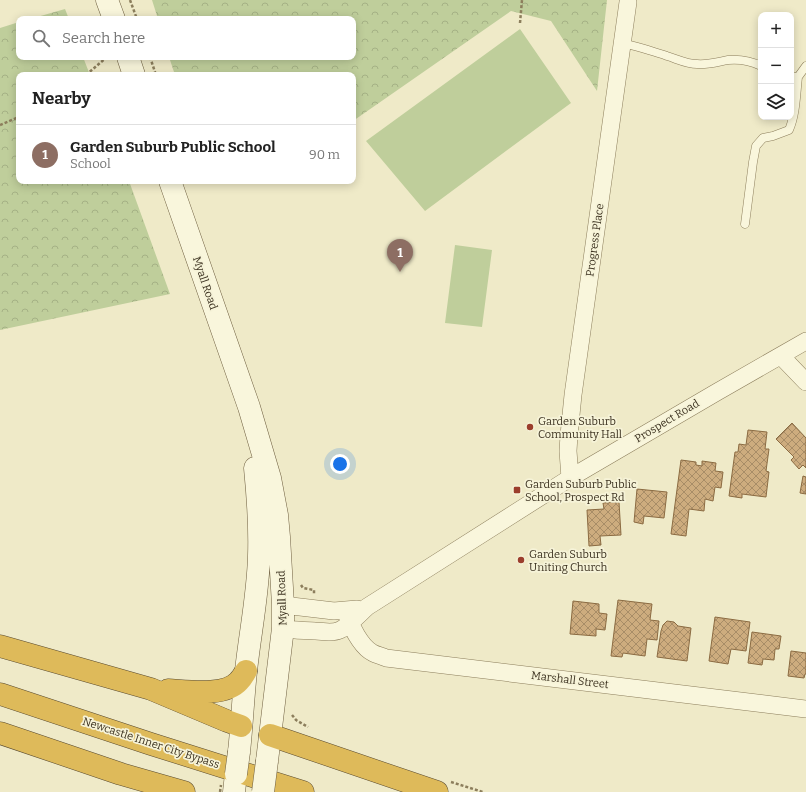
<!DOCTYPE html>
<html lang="en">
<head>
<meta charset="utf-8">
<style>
	body { margin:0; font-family:Bitter,serif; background:#f2f2f2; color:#222 }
	.controls { position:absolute; right:12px; top:12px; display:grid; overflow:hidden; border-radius:8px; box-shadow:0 2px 10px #0003 }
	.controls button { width:36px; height:36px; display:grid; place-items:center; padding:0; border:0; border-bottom:1px solid #e0e0e0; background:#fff; color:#222; font:20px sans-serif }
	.you { position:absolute; left:340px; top:464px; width:14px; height:14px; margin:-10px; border:3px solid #fff; border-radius:50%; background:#1a73e8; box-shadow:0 0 0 6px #1a73e833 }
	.badge { display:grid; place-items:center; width:26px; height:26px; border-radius:50%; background:#0f766e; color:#fff; font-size:13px; font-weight:700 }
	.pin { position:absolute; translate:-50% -33px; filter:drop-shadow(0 1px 2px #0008) }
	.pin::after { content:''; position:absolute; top:21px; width:14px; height:12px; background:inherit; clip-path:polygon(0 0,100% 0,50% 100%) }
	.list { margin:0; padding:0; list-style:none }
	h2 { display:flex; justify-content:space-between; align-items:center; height:52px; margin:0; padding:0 16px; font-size:17px }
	h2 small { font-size:13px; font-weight:400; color:#767676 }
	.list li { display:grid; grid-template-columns:26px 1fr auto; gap:12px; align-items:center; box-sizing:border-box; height:60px; padding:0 16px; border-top:1px solid #e0e0e0 }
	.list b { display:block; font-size:15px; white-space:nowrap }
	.list p { margin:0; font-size:13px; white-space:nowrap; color:#767676 }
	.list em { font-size:13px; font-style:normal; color:#767676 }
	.icon { flex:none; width:22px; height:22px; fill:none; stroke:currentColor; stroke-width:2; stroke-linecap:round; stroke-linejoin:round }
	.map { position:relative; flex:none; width:806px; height:792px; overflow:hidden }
	.search { position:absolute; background:#fff; box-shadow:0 2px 10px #0003; left:16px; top:16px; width:340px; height:44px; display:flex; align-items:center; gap:10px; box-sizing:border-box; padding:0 14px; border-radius:8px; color:#767676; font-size:15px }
	.panel { position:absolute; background:#fff; box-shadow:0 2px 10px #0003; left:16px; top:72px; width:340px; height:112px; border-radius:8px }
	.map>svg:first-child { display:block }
</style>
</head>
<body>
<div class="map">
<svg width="806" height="792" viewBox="0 0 806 792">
	<defs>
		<pattern id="forest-crowns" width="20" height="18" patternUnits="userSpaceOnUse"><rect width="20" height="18" fill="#bfce9b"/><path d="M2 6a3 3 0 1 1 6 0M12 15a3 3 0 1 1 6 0" fill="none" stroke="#a5b185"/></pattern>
		<pattern id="building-cross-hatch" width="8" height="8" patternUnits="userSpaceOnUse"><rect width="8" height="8" fill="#cdac7e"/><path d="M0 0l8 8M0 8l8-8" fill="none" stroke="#a88d67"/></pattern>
	</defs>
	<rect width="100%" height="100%" fill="#efeac8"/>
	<path fill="url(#forest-crowns)" d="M152,0H607L597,91L551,21L511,11L353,121V75H175L169,57H353V19H158Z
		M65,9L69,19H30Z
		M19,22V57H83L90,75H19V181H129L170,294L0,330V28Z"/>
	<path fill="#bfce9b" d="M520,29L571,103L425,211L366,141Z
		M455,245L492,250L482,327L445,323Z"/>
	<path fill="url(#building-cross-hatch)" stroke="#8b6b42" d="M792,423L806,438V468L803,465L799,469L791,460L794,457L776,439Z
		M748,430L767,432L765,449H769L766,471L769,472L766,497L742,494V498L729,496L735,452H738L739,444L746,445Z
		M681,460L696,462V465L702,466V461L716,463L715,471L723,472L721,488L715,487L713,501L705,499L704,511L689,509L686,536L671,534Z
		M803,476L806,477V494L800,493Z
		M637,489L667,492L664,518L644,516L643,524L634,522Z
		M619,502L621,535L600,536L601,545L589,546L587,510L604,509L603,503Z
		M618,600L652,604L650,620L659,621L657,640L647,639L645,656L623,653L622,657L611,656Z
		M573,601L599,604V613L607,614L605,630L596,629V636L570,634Z
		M715,617L750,622L746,651L731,649L728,664L709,661Z
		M667,621L674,622L678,626L691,628L687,661L657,657L661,631L663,625Z
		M752,632L781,636L779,649H775L774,660L763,659L762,665L748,663Z
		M791,651L806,653V674H805L804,678L788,676Z"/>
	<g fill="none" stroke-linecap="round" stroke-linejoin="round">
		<g stroke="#8c7e5c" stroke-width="9">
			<path id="lane" d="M623,43C638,47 653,51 667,56C677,59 687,64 697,64C708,65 717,62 728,60C739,59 751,61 761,66
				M791,77H798L806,66
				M745,224L753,162L756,146L763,138L773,136L789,130C796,114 796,94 798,77"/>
		</g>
		<g stroke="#8c7e5c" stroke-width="18">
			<path id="street" d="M781,356L806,382
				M570,478L568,451L569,435L573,395L628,2
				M283,605L334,611L357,609
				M346,613C351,626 361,647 373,653C377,655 382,656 386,658L806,709
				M283,628C294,631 304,630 315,631C323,631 332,634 340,630C349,626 359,614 367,607L570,478L717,392L806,341"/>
		</g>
		<g stroke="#6e5e3f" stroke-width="23">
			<path id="secondary" d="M107,0L114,19
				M128,57L134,75
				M170,181L249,407L270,478L277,515L279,537L283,605V628L267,761
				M239,752C242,725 243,698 246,671C250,633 258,595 259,556C260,527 258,498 255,468
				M234,792L236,774"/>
		</g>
		<g stroke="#5a4b30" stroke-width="23">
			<path id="highway" d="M0,646L151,689L227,721L241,726
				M168,690C187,691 225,697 239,681C242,678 244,674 246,671
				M0,694L151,744L303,792
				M0,733L121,774L184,792
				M270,735L437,792"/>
		</g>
		<path stroke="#8c7e5c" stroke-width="2.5" stroke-dasharray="3 2" stroke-linecap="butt" d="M130,0L137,19
			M520,23L522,0
			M150,57L156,75
			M86,75L107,57
			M0,125L19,117
			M301,585L303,588L314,590V594
			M292,715L296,720L308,727
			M451,782L483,792"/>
		<use href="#lane" stroke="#f9f6dc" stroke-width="8"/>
		<use href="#street" stroke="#f9f6dc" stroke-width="17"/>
		<use href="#secondary" stroke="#f9f6dc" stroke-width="22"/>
		<use href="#highway" stroke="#deba5a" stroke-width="22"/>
		<g stroke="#6e5e3f" stroke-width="23" stroke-linecap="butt">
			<path id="secondary-bridge" d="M236,774L239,752
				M263,792L267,761"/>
		</g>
		<path stroke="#8c7e5c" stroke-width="2.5" stroke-dasharray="3 2" stroke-linecap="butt" d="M220,792L221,785"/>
		<use href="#secondary-bridge" stroke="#f9f6dc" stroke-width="22"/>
	</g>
	<g fill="#9b3e2c" stroke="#f6f3d8" stroke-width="1.5">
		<circle cx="530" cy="427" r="4"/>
		<rect x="513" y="486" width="8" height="8" rx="2"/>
		<circle cx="521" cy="560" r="4"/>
	</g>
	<g text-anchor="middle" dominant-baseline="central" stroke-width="3.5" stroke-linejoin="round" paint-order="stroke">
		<g font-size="11" fill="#3c3220" stroke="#f6f3d8">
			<text transform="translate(595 240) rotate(-82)">Progress Place</text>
			<text transform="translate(205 283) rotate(71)">Myall Road</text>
			<text transform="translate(667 421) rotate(-31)">Prospect Road</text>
			<text transform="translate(282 598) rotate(-92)">Myall Road</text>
			<text transform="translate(570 680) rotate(7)">Marshall Street</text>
			<text transform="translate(151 743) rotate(18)">Newcastle Inner City Bypass</text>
		</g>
		<g font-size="11" fill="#3c3220" stroke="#f6f3d8" text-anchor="start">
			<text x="538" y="421">Garden Suburb<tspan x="538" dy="13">Community Hall</tspan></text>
			<text x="525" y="484">Garden Suburb Public<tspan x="525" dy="13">School, Prospect Rd</tspan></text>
			<text x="529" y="554">Garden Suburb<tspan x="529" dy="13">Uniting Church</tspan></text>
		</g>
	</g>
</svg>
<div class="controls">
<button>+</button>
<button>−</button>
<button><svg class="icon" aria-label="layers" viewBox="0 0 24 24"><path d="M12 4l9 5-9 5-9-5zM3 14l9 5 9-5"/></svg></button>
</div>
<div class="you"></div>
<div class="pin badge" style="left:400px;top:272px;background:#8d6e63">1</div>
<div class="search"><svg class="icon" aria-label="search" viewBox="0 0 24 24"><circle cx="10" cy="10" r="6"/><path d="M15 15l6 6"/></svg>Search here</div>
<section class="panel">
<h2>Nearby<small></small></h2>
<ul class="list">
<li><span class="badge" style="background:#8d6e63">1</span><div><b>Garden Suburb Public School</b><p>School</p></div><em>90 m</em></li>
</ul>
</section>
</div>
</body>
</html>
